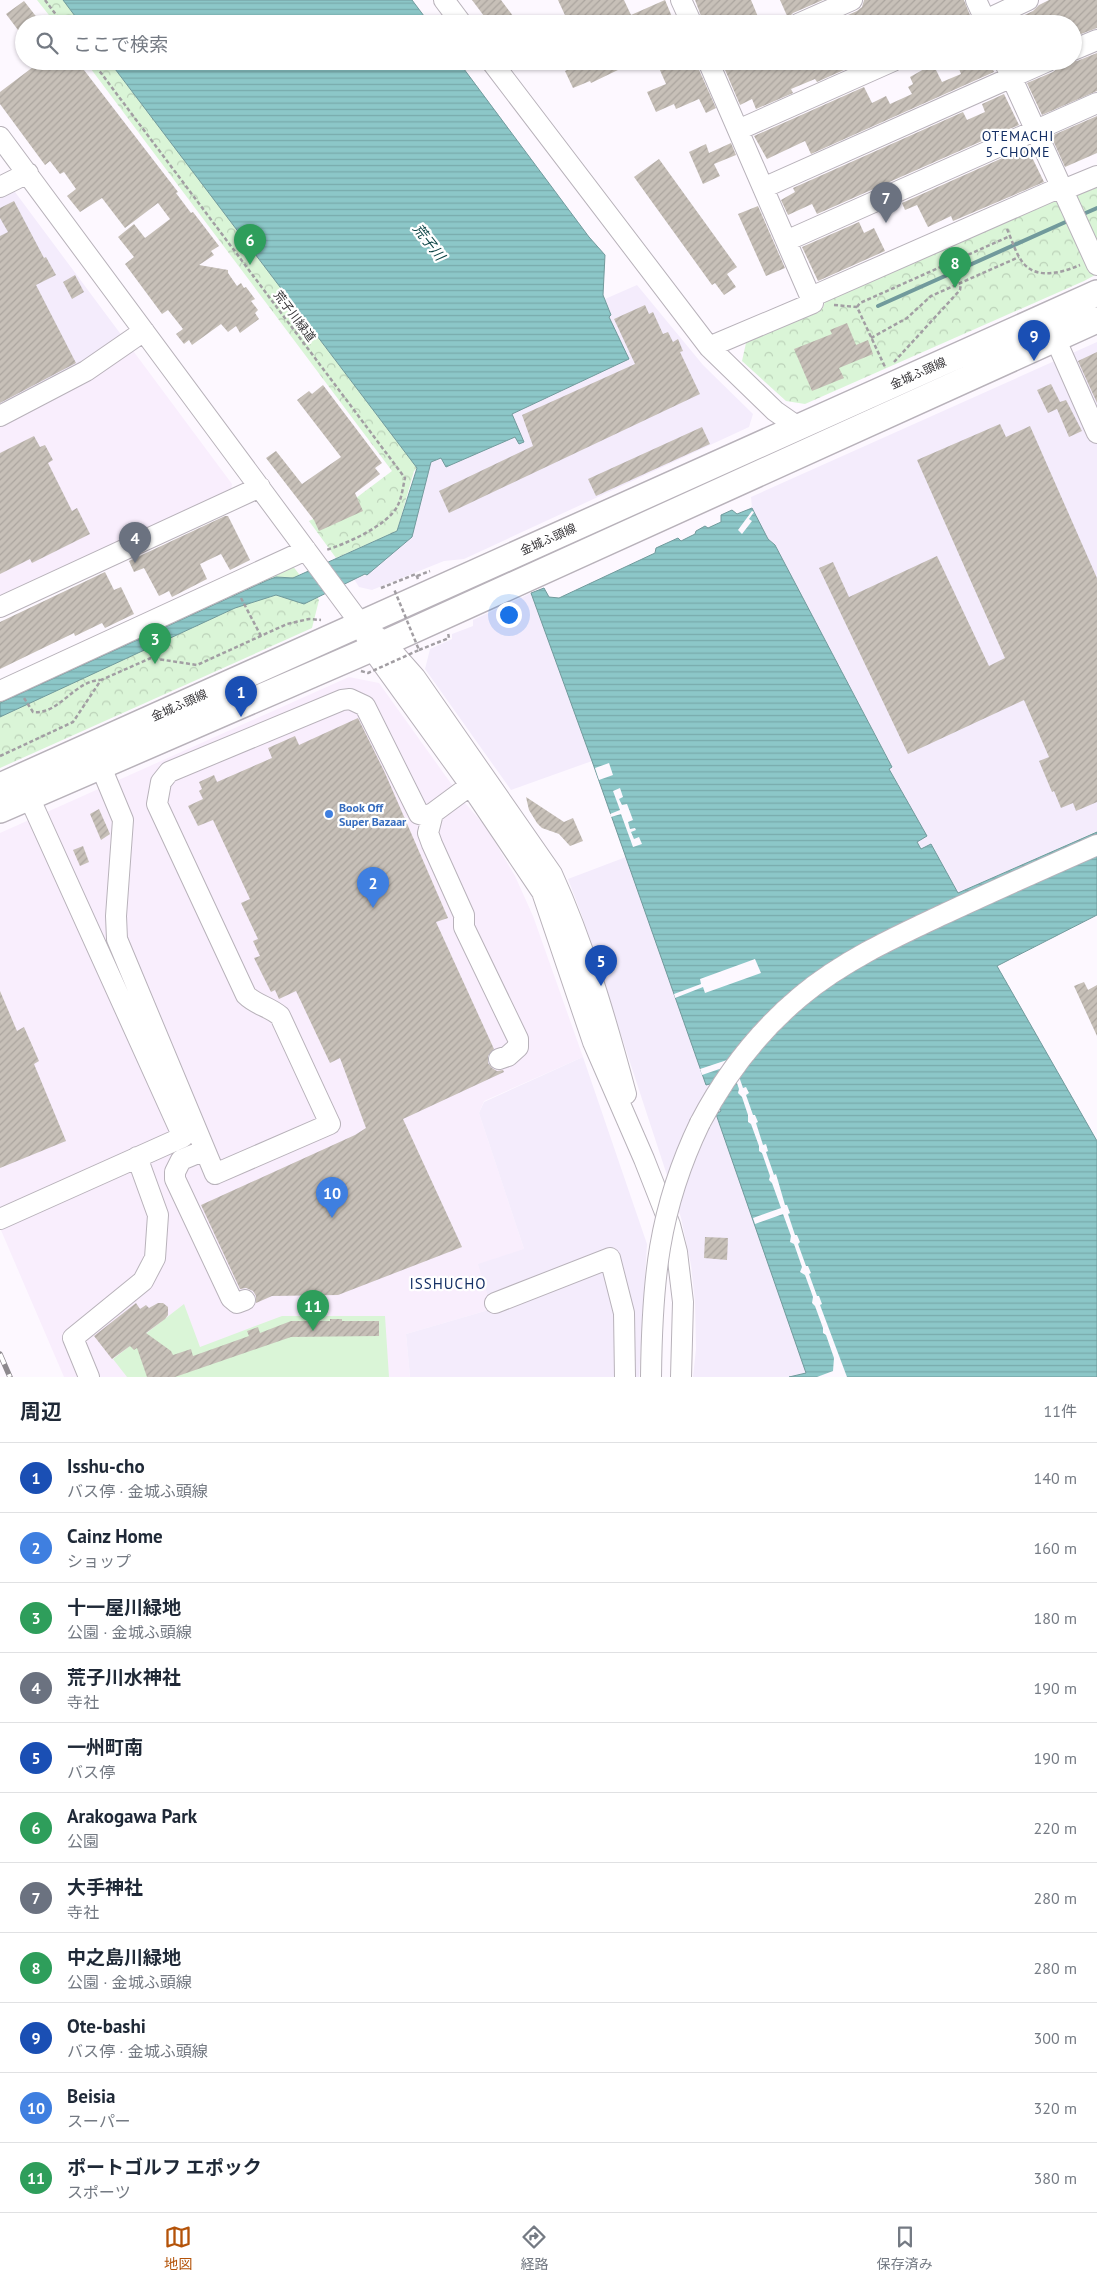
<!DOCTYPE html>
<html lang="ja">
<head>
<meta charset="utf-8">
<style>
	body { margin:0; font-family:"PT Sans","Noto Sans JP",sans-serif; background:#f6f6f7; color:#1f2937 }
	.you { position:absolute; left:508px; top:614px; width:18px; height:18px; margin:-12px; border:4px solid #fff; border-radius:50%; background:#1a73e8; box-shadow:0 0 0 8px #1a73e833 }
	.badge { display:grid; place-items:center; width:32px; height:32px; border-radius:50%; background:#b45309; color:#fff; font-size:16px; font-weight:700 }
	.pin { position:absolute; translate:-50% -41px; filter:drop-shadow(0 1px 2px #0008) }
	.pin::after { content:''; position:absolute; top:26px; width:18px; height:15px; background:inherit; clip-path:polygon(0 0,100% 0,50% 100%) }
	.list { margin:0; padding:0; list-style:none }
	h2 { display:flex; justify-content:space-between; align-items:center; height:65px; margin:0; padding:0 20px; font-size:21px }
	h2 small { font-size:16px; font-weight:400; color:#747a83 }
	.list li { display:grid; grid-template-columns:32px 1fr auto; gap:15px; align-items:center; box-sizing:border-box; height:70px; padding:0 20px; border-top:1px solid #e0e1e3 }
	.list b { display:block; font-size:19px; white-space:nowrap }
	.list p { margin:0; font-size:16px; white-space:nowrap; color:#747a83 }
	.list em { font-size:16px; font-style:normal; color:#747a83 }
	.icon { flex:none; width:28px; height:28px; fill:none; stroke:currentColor; stroke-width:2; stroke-linecap:round; stroke-linejoin:round }
	.map { position:relative; flex:none; width:1097px; height:1377px; overflow:hidden }
	.search { position:absolute; background:#fff; box-shadow:0 1px 4px #0004; left:15px; right:15px; top:15px; height:55px; display:flex; align-items:center; gap:12px; box-sizing:border-box; padding:0 18px; border-radius:28px; color:#747a83; font-size:19px }
	.sheet { height:835px; background:#fff }
	nav { display:flex; justify-content:space-around; align-items:center; box-sizing:border-box; height:70px; border-top:1px solid #e0e1e3; background:#fff; font-size:14px; color:#747a83 }
	nav a { display:grid; justify-items:center; gap:2px }
	nav .on { color:#b45309 }
	.map>svg:first-child { display:block }
</style>
</head>
<body>
<div class="map">
<svg width="1097" height="1377" viewBox="0 0 1097 1377">
	<defs>
		<pattern id="park-crowns" width="20" height="18" patternUnits="userSpaceOnUse" patternTransform="scale(1.25)"><rect width="20" height="18" fill="#daf5d7"/><path d="M2 6a3 3 0 1 1 6 0M12 15a3 3 0 1 1 6 0" fill="none" stroke="#bcd2b9"/></pattern>
		<pattern id="water-rules" width="6" height="5" patternUnits="userSpaceOnUse" patternTransform="scale(1.25)"><rect width="6" height="5" fill="#8cc7c8"/><path d="M0 2.5h6" fill="none" stroke="#79abac"/></pattern>
		<pattern id="building-hatch" width="6" height="6" patternUnits="userSpaceOnUse" patternTransform="scale(1.25)"><rect width="6" height="6" fill="#c7c0b8"/><path d="M-1 1l2-2M0 6l6-6M5 7l2-2" fill="none" stroke="#aba59f"/></pattern>
	</defs>
	<rect width="100%" height="100%" fill="#fdf8ff"/>
	<path fill="#f9eefd" d="M134,352L232,484L231,491L0,597V425Z
		M349,677L379,683L465,803L486,827L515,876L533,916L583,1057L484,1101L479,1113L524,1249L492,1309L406,1334L410,1377H64L0,1228V833Z"/>
	<path fill="#f4ecfc" d="M12,188L134,352L0,425V194Z
		M637,285L703,365L753,414L749,427L464,559L444,561L372,590L359,587L354,579L367,575L412,537L431,462L441,458L446,467L515,437L523,442L512,414L628,359L609,317L611,315L605,299Z
		M1097,342V831L958,893L931,845L921,849L917,841L926,836L889,768L892,766L775,545L768,539L752,508L751,497Z
		M531,593L592,761L511,790L425,669L430,649L452,639V634L473,626V620Z
		M626,857L706,1085L710,1084L722,1112L716,1114L806,1373L789,1377H693L696,1349L695,1302L691,1265L681,1218L582,916L568,879Z
		M583,1057L647,1244L639,1377H410L406,1334L492,1309L478,1264L524,1249L479,1113L484,1102Z"/>
	<path fill="#daf5d7" d="M184,1304L200,1347L282,1316H385L389,1377H127L113,1359Z"/>
	<path fill="url(#park-crowns)" d="M37,0H92L83,24H56Z
		M85,61H109L417,468L414,471L397,531L336,558L309,521L356,498L392,471Z
		M1097,182V274L1084,281L805,404L786,401L742,361L746,343L823,308L827,295Z
		M292,565L319,600L312,628L0,768V700Z"/>
	<path fill="url(#water-rules)" stroke="#719a9c" d="M63,0H412L430,24H81Z
		M109,61H458L589,237L605,255L603,295L611,315L609,317L629,359L512,414L524,442L519,444L515,437L446,467L441,458L431,462L412,537L367,575L365,574L304,604L276,595L235,608L0,717V703L268,580L276,577L293,578L397,531L417,468Z
		M752,508L768,539L775,545L892,767L889,769L927,836L917,842L921,849L931,844L958,893L1097,832V915L997,966L1097,1141V1377H789L806,1373L716,1114L721,1111L710,1084L706,1085L592,761L531,593L544,588L549,597L559,598L655,553L656,548L678,538L681,541L695,534L696,531L705,526L708,528L721,522V515L732,510L737,514Z"/>
	<path fill="#fdf8ff" d="M752,511L754,512L749,519L752,521L742,534L738,530Z
		M609,763L613,775L599,780L595,768Z
		M620,788L623,797L619,799L622,805L627,804L633,820L628,822L630,829L635,828L636,830L631,832L634,839L639,837L642,844L633,847L621,814L611,817L610,814L620,810L613,791Z
		M755,959L761,973L705,993L703,987L675,998L674,994L701,984L700,979Z
		M730,1059L734,1062L743,1088L746,1087L749,1093L746,1095L753,1115H755L758,1122L756,1123L763,1145L766,1144L768,1151L766,1152L774,1175L776,1174L785,1205H787L790,1213L788,1214L795,1235H797L800,1242L798,1244L806,1266H808L811,1273L809,1274L817,1296H819L822,1304L820,1305L847,1377H817L833,1371L834,1358L826,1335L823,1333V1328L815,1306L812,1303L813,1297L805,1275L800,1272L802,1267L794,1244L790,1242L791,1236L783,1214L755,1224L753,1218L781,1208L772,1183L769,1180L770,1176L762,1153L759,1151V1146L751,1124L748,1122V1115L742,1097L738,1093L739,1089L731,1065L702,1075L700,1069Z"/>
	<g fill="none" stroke-linecap="round" stroke-linejoin="round">
		<path stroke="#719a9c" stroke-width="4" d="M1081,215L1097,208
			M878,306L1070,220"/>
	</g>
	<path fill="url(#building-hatch)" d="M472,0H501L519,24H490Z
		M558,0H624L631,15L665,0L675,24H569Z
		M695,0H751L761,24H737L733,16L723,21L721,18L704,24Z
		M780,0H823L793,13L788,18Z
		M864,0H964L970,15L966,20L957,24H862L860,20L852,24H828L857,11L862,7Z
		M1049,0H1097V28L1073,37V24H1005L1033,11L1039,5Z
		M24,1L42,24H24V38L6,14Z
		M1097,53V91L1042,115L1027,83L1053,72L1058,68L1060,61H1077Z
		M41,61H77L178,192L176,193L191,213L193,212L219,246L211,251L214,255L199,265L228,270V273L237,286L241,283L244,288L246,287L255,299L251,301L258,310L255,313L259,319L240,333L236,326L228,332L221,324L192,345L189,340L184,344L176,334L183,329L168,310L162,314L125,264L134,257L118,237L134,224L145,238L170,219L158,203L125,228L102,198L80,212L67,196L76,189L64,172L60,174L50,161L45,165L0,104V92Z
		M576,61H617L620,69L591,83L590,81L573,88L565,71L577,65Z
		M656,61H679L681,67L692,62L693,64L696,63L716,108L706,113L699,99L676,109L674,104L656,112L647,92L666,84Z
		M730,61H853L855,65L817,82L815,79L791,89L793,93L756,109L752,99L740,105L723,65Z
		M956,61H989L994,72L811,154L805,141L767,159L754,136L864,87L872,103L886,96L890,104L912,94L908,87L913,84L910,77L933,64L942,82L961,74Z
		M1004,94L1019,125L1002,132L1001,129L981,138L982,141L817,214L812,204L788,215L781,200L795,192L793,188L963,112L967,120L985,112L982,104Z
		M1097,116V153L1065,167L1051,136Z
		M731,143L736,155L714,164L720,176L703,184L689,152L706,144L709,153Z
		M1027,147L1044,182L953,221L951,216L928,227L917,205L905,210L902,203Z
		M659,159L737,267L727,274L736,287L724,295L715,283L712,285L634,177Z
		M14,201L44,258L46,257L56,275L36,285L76,363L0,403V236L8,232L0,218V208Z
		M758,206L785,268L766,276L738,214Z
		M859,222L864,233L874,228L885,251L818,281L802,247Z
		M75,275L84,292L72,299L63,282Z
		M645,305L649,314L653,312L663,334L668,332L673,342L678,339L683,351L680,352L700,394L449,513L439,491L533,446L522,415L635,364L614,319Z
		M847,323L856,345L868,340L873,354L839,368L844,378L812,391L794,349L832,334L830,330Z
		M1097,352V403L1078,361Z
		M1051,384L1060,402L1066,400L1082,431L1069,437L1057,409L1048,413L1037,390Z
		M323,385L382,463L375,468L380,474L355,493L363,511L319,531L314,520L266,458L276,451L302,484L341,457L297,400L309,391L312,394Z
		M1000,424L1006,437L1030,426L1097,578V802L1076,811L1073,803L1061,808L1054,791L1052,792L1039,761L1049,757L1024,700L908,754L819,568L833,562L849,597L937,556L989,666L1005,658L917,460Z
		M702,427L710,444L596,496L588,479Z
		M34,436L40,447L45,445L53,460L48,463L72,511L77,508L90,534L32,563L30,559L0,574V453Z
		M225,516H228L250,560L230,570L221,554L200,564L207,579L172,597L169,591L159,596L144,568L134,572L129,561Z
		M105,572L114,590L121,587L134,614L105,628L102,623L75,636L74,633L0,669V622Z
		M358,718L385,773L448,918L436,922L494,1049L488,1056V1063L492,1068L497,1071L503,1070L504,1072L403,1119L462,1247L338,1295L272,1296L256,1303V1296L253,1291L246,1288L240,1289L201,1205L355,1135L366,1128L340,1058L330,1063L296,991L279,999L275,990L271,992L254,958L260,956L253,941L258,939L241,903L250,899L213,820L198,826L188,806L203,799L199,791L202,789L199,782L214,775L217,782L272,758L268,748L295,736L299,745Z
		M526,797L564,822L573,818L583,841L570,846L559,834L542,828L537,823L529,810Z
		M99,809L110,834L101,840L90,814Z
		M83,846L89,862L80,866L73,850Z
		M1084,982L1088,990L1097,985V1036L1074,986Z
		M0,991L17,1031L24,1027L39,1061L34,1064L66,1141L0,1168Z
		M705,1237L728,1238L727,1260L704,1258Z
		M136,1303L140,1309L146,1305L149,1308L158,1303H163L168,1307V1315L165,1319L146,1333L171,1351L173,1355L191,1349L193,1356L249,1336L247,1331L258,1327L260,1333L291,1321H330V1319H342V1321H379V1336L291,1337L175,1377H147L137,1348L134,1350L130,1346L112,1359L94,1336Z"/>
	<g fill="none" stroke-linecap="round" stroke-linejoin="round">
		<g stroke="#b8b2ba" stroke-width="22">
			<path id="minor" d="M444,0L462,24
				M681,0L692,24
				M976,0L987,24
				M798,24L852,0
				M977,24L1028,0
				M1073,50L1097,40
				M491,61L709,347L775,411L798,427
				M708,61L813,303L709,347
				M1004,61L1097,265
				M738,130L893,61
				M0,137L360,623L371,648L470,785L542,892L593,1042L644,1159L670,1225L677,1252L683,1302L681,1377
				M0,187L28,173
				M763,188L1048,61
				M1063,190L1097,176
				M786,241L1097,103
				M811,297L1061,187
				M1055,338L1097,433
				M0,416L86,371L144,331
				M0,607L260,487
				M375,635L385,643L415,677L552,874C584,944 606,1020 626,1094
				M0,691L306,550
				M101,767L123,820L116,916L117,939L215,1174L330,1124L280,1016C270,1007 256,1005 246,995L157,804L161,782L169,772L342,700L350,699L365,706L419,814L426,816L433,813L483,776
				M433,813L428,833L432,844L464,915V927L518,1039V1047L508,1056L499,1059
				M700,1123C725,1075 759,1031 801,996C843,961 893,938 942,915C993,891 1045,868 1097,845
				M205,1150L181,1160L175,1172V1179L231,1298L237,1303L245,1300
				M0,1219L183,1137L29,797
				M495,1303L610,1258L624,1313L625,1377
				M89,1377L73,1338L143,1281L155,1258L158,1215L137,1157"/>
		</g>
		<g stroke="#b8b2ba" stroke-width="28">
			<path id="major" d="M0,786L1097,293
				M0,810L385,643L1097,320"/>
		</g>
		<path stroke="#a29ea3" stroke-width="2.5" stroke-dasharray="4 2.5" stroke-linecap="butt" d="M45,0L63,24
			M92,61L405,478C403,486 402,497 398,505C389,525 346,544 326,550
			M1007,229C1012,240 1016,255 1024,264C1038,280 1064,272 1080,265
			M834,305L857,307L885,367
			M857,307L860,303L1010,236
			M871,338L907,318L931,296L1019,257
			M894,362L960,290L961,283
			M417,576L430,571
			M381,588L416,574L418,579
			M241,598L261,636
			M419,650L449,638L448,633
			M24,698L33,712C59,715 74,681 100,680
			M0,756L73,722L101,680L151,658L197,665L287,624L309,619L321,620"/>
		<use href="#minor" stroke="#fff" stroke-width="20"/>
		<use href="#major" stroke="#fff" stroke-width="25"/>
		<g stroke="#8d898e" stroke-width="5.5">
			<path id="rail" d="M0,1354L10,1377"/>
		</g>
		<use href="#rail" stroke="#fff" stroke-width="4" stroke-dasharray="11" stroke-linecap="butt"/>
		<g stroke="#b8b2ba" stroke-width="22" stroke-linecap="butt">
			<path id="minor-bridge" d="M651,1377C652,1282 658,1210 700,1123"/>
		</g>
		<path stroke="#a29ea3" stroke-width="2.5" stroke-dasharray="4 2.5" stroke-linecap="butt" d="M361,671L368,673L419,650L394,589"/>
		<use href="#minor-bridge" stroke="#fff" stroke-width="20"/>
	</g>
	<circle fill="#3f7fe0" stroke="#fff" stroke-width="2" cx="329" cy="814" r="5"/>
	<g text-anchor="middle" dominant-baseline="central" stroke-width="4.5" stroke-linejoin="round" paint-order="stroke">
		<g font-size="12" fill="#333134" stroke="#fff">
			<text transform="translate(295 316) rotate(53)">荒子川緑道</text>
			<text transform="translate(918 373) rotate(-24)">金城ふ頭線</text>
			<text transform="translate(548 539) rotate(-24)">金城ふ頭線</text>
			<text transform="translate(179 705) rotate(-24)">金城ふ頭線</text>
		</g>
		<g font-size="12" font-weight="bold" fill="#366cbe" stroke="#fff" text-anchor="start">
			<text x="339" y="807">Book Off<tspan x="339" dy="14">Super Bazaar</tspan></text>
		</g>
		<g font-size="14" letter-spacing="1" fill="#153065" stroke="#fff">
			<text x="1018" y="136">OTEMACHI<tspan x="1018" dy="16">5-CHOME</tspan></text>
		</g>
		<g font-size="14" font-style="italic" fill="#0d4546" stroke="#fff">
			<text transform="translate(429 242) rotate(52)">荒子川</text>
		</g>
		<g font-size="15" letter-spacing="1" fill="#153065" stroke="#fff">
			<text x="448" y="1283">ISSHUCHO</text>
		</g>
	</g>
</svg>
<div class="you"></div>
<div class="pin badge" style="left:241px;top:717px;background:#1a4fb4">1</div>
<div class="pin badge" style="left:373px;top:908px;background:#3f7fe0">2</div>
<div class="pin badge" style="left:155px;top:664px;background:#2e9e5b">3</div>
<div class="pin badge" style="left:135px;top:563px;background:#6b7280">4</div>
<div class="pin badge" style="left:601px;top:986px;background:#1a4fb4">5</div>
<div class="pin badge" style="left:250px;top:265px;background:#2e9e5b">6</div>
<div class="pin badge" style="left:886px;top:223px;background:#6b7280">7</div>
<div class="pin badge" style="left:955px;top:288px;background:#2e9e5b">8</div>
<div class="pin badge" style="left:1034px;top:361px;background:#1a4fb4">9</div>
<div class="pin badge" style="left:332px;top:1218px;background:#3f7fe0">10</div>
<div class="pin badge" style="left:313px;top:1331px;background:#2e9e5b">11</div>
<div class="search"><svg class="icon" aria-label="search" viewBox="0 0 24 24"><circle cx="10" cy="10" r="6"/><path d="M15 15l6 6"/></svg>ここで検索</div>
</div>
<section class="sheet">
<h2>周辺<small>11件</small></h2>
<ul class="list">
<li><span class="badge" style="background:#1a4fb4">1</span><div><b>Isshu-cho</b><p>バス停 · 金城ふ頭線</p></div><em>140 m</em></li>
<li><span class="badge" style="background:#3f7fe0">2</span><div><b>Cainz Home</b><p>ショップ</p></div><em>160 m</em></li>
<li><span class="badge" style="background:#2e9e5b">3</span><div><b>十一屋川緑地</b><p>公園 · 金城ふ頭線</p></div><em>180 m</em></li>
<li><span class="badge" style="background:#6b7280">4</span><div><b>荒子川水神社</b><p>寺社</p></div><em>190 m</em></li>
<li><span class="badge" style="background:#1a4fb4">5</span><div><b>一州町南</b><p>バス停</p></div><em>190 m</em></li>
<li><span class="badge" style="background:#2e9e5b">6</span><div><b>Arakogawa Park</b><p>公園</p></div><em>220 m</em></li>
<li><span class="badge" style="background:#6b7280">7</span><div><b>大手神社</b><p>寺社</p></div><em>280 m</em></li>
<li><span class="badge" style="background:#2e9e5b">8</span><div><b>中之島川緑地</b><p>公園 · 金城ふ頭線</p></div><em>280 m</em></li>
<li><span class="badge" style="background:#1a4fb4">9</span><div><b>Ote-bashi</b><p>バス停 · 金城ふ頭線</p></div><em>300 m</em></li>
<li><span class="badge" style="background:#3f7fe0">10</span><div><b>Beisia</b><p>スーパー</p></div><em>320 m</em></li>
<li><span class="badge" style="background:#2e9e5b">11</span><div><b>ポートゴルフ エポック</b><p>スポーツ</p></div><em>380 m</em></li>
</ul>
</section>
<nav>
<a class="on"><svg class="icon" aria-label="map" viewBox="0 0 24 24"><path d="M3 6l6-2 6 2 6-2v14l-6 2-6-2-6 2zM9 4v14M15 6v14"/></svg>地図</a>
<a><svg class="icon" aria-label="directions" viewBox="0 0 24 24"><path d="M12 3l9 9-9 9-9-9zM9 14v-3h6M13 9l2 2-2 2"/></svg>経路</a>
<a><svg class="icon" aria-label="saved" viewBox="0 0 24 24"><path d="M7 4h10v16l-5-4-5 4z"/></svg>保存済み</a>
</nav>
</body>
</html>
